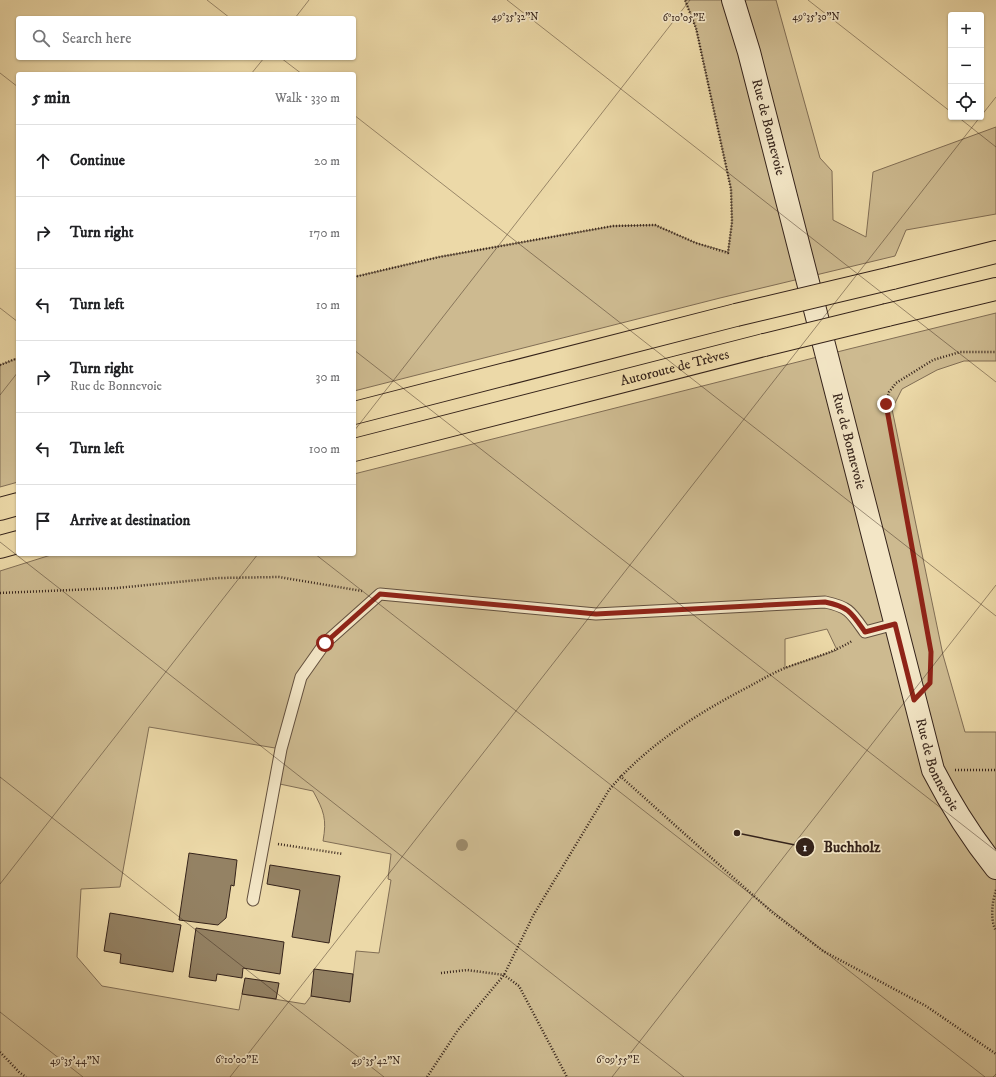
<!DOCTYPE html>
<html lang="en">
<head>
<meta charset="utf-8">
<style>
	body { margin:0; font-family:"IM FELL DW Pica",serif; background:#f6f6f6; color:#202124 }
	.controls { position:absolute; right:12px; top:12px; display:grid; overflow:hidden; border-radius:4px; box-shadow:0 1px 3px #0004 }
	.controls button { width:36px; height:36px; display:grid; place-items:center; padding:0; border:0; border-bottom:1px solid #e0e0e0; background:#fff; color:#202124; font:20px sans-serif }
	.stop { position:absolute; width:12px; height:12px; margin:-9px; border:3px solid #8f2418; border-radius:50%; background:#fff }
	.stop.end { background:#8f2418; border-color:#fff; box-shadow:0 1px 4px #0008 }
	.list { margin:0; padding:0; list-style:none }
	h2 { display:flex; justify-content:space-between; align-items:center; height:52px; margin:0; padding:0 16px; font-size:17px }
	h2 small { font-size:13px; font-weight:400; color:#757577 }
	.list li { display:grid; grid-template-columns:26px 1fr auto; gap:12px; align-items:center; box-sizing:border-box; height:72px; padding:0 16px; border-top:1px solid #e0e0e0 }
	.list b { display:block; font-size:15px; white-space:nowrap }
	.list p { margin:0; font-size:13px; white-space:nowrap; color:#757577 }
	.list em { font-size:13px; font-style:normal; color:#757577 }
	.icon { flex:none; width:22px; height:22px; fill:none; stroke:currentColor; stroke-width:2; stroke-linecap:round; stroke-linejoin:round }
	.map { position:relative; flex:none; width:996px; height:1077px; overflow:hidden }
	.search { position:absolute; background:#fff; box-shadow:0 1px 3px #0004; left:16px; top:16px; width:340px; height:44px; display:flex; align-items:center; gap:10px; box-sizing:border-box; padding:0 14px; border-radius:4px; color:#757577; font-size:15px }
	.panel { position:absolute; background:#fff; box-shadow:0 1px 3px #0004; left:16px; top:72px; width:340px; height:484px; border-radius:4px }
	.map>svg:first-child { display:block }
</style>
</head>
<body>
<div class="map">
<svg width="996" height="1077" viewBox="0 0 996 1077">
	<rect width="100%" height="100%" fill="#ecd9a8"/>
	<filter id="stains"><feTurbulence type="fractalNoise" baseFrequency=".005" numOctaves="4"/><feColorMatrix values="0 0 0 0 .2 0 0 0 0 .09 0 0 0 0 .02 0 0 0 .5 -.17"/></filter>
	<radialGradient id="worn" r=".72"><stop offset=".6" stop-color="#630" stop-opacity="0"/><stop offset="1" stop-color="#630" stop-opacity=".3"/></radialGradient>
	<path fill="#cdba90" stroke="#816e55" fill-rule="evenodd" d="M685,0H776L820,158L832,171L833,220L866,237L873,172L996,127V214L906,230L895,256L720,298L354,391V277L439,257L613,226L655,225L696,243L728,252L732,222L731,189L696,28Z
		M996,313V361H964L937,370L902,389L892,409L943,655L965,732H996V1077H0V571L54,554H354V474L849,349ZM827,629L837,650L785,668V639ZM149,727L281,749L275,783L313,791C324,811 327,819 323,841L391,854L388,879L391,880L379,953L356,951L350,1002L311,996L305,1004L242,994L239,1010L102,986L77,957L81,889L120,887Z
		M18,358V482L0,487V365Z"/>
	<path fill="#948264" stroke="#35231a" d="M189,853L237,860L234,886L231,885L226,918L218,925L179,920Z
		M270,865L340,876L329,943L292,937L300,890L267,884Z
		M110,913L181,925L173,972L120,963L121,954L104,951Z
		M196,928L284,942L280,974L243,968L242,978L217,974L216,981L189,977Z
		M314,969L353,974L350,1002L311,996Z
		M245,978L279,983L276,999L242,994Z"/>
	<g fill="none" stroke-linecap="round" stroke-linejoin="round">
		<g stroke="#63503e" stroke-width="13">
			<path id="lane" d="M253,900L281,749L301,677L325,643L380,594L596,614L825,602C849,607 851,612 865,632L895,624"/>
		</g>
		<g stroke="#35231a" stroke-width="24">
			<g id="secondary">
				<path id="s1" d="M733,0L749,52L933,770C951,805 971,837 996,868"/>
			</g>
		</g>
		<g stroke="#35231a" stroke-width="24">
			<g id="highway">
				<path d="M892,278L996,252"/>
				<path d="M887,315L996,289"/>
				<path d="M354,413L736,315"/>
				<path id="s2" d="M354,450L764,345"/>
				<path d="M0,509L18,504"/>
				<path d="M0,547L18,542"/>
			</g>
		</g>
		<path stroke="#35231a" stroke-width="2.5" stroke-dasharray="1 2" stroke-linecap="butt" d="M354,277L439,257L613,226L655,225L696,243L728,253L732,222L731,189L696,28L685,0
			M0,365L18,358
			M0,593L117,588L218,578L279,577L362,591
			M930,670L931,652L886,404L889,392L896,383L933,360L960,352H996
			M955,770H996
			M620,776L773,913L823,951L926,1006L996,1054
			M278,844L343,854
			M996,890C992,902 990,920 996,931
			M441,973L467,970L504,975L519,986L567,1077
			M0,1052L19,1072L26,1077
			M427,1077L458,1030L504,975L534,914L609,790C647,745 698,713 750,686C761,680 773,673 785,668C808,659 831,654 852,641"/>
		<use href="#lane" stroke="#f3e6c6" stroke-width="11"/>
		<use href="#secondary" stroke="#f3e6c6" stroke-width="22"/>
		<use href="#highway" stroke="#ecd9a8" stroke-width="22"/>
		<g stroke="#35231a" stroke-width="24" stroke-linecap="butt">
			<path id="highway-bridge" d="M736,315L892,278
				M764,345L887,315"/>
		</g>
		<use href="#highway-bridge" stroke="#ecd9a8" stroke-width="22"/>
	</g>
	<circle fill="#9c8a6a" cx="462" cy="845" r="6"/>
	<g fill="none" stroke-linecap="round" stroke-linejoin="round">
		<path stroke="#8f2418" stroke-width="5" d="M325,643L380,594L596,614L825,602C849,607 851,612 865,632L895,624L914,700L930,683L931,652L886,404"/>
	</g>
	<path fill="none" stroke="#35231a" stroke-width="1" stroke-opacity="0.45" d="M207,0L230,18M507,0L996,382M808,0L951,112M295,18L309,0M281,58L302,74M0,73L18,87M251,74L264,58M354,115L996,616M981,116L996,97M958,117L996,147M0,308L18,322M354,350L996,851M0,395L18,372M354,431L690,0M0,542L684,1077M315,554L985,1077M0,777L384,1077M0,884L258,554M0,1012L83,1077M230,1077L980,117M612,1077L996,585M993,1077L996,1074"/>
	<g text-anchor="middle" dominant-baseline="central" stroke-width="3.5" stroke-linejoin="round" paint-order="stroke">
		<g font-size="14" fill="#35231a" stroke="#f3e6c6">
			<text stroke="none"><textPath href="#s1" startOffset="132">Rue de Bonnevoie</textPath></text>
			<text stroke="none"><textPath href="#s2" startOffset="331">Autoroute de Trèves</textPath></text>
			<text stroke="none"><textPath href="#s1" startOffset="456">Rue de Bonnevoie</textPath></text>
			<text stroke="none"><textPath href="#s1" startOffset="792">Rue de Bonnevoie</textPath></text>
		</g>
	</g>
	<g font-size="10" text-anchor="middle" fill="#35231a" stroke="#f3e6c6" stroke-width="3.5" stroke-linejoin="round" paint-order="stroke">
		<text x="515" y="20">49°35'32"N</text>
		<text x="816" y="20">49°35'30"N</text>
		<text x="684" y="21">6°10'05"E</text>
		<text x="237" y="1063">6°10'00"E</text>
		<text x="618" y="1063">6°09'55"E</text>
		<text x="75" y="1064">49°35'44"N</text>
		<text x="376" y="1064">49°35'42"N</text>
	</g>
	<path fill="none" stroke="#35231a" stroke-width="1.5" d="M737 833L805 847"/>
	<g fill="#35231a" stroke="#f3e6c6" stroke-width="1.5">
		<circle cx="737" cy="833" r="4"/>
		<circle cx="805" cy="847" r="10"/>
	</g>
	<g font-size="12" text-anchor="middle" font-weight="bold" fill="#fff">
		<text x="805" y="851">1</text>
	</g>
	<g font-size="15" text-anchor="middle" font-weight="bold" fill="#35231a" stroke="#f3e6c6" stroke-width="3.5" stroke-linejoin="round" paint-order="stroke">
		<text x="852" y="852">Buchholz</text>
	</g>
	<rect width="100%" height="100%" filter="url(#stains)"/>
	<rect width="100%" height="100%" fill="url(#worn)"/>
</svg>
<div class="controls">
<button>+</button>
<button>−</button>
<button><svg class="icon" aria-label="locate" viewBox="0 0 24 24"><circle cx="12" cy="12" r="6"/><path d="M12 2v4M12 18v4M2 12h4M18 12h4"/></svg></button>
</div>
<div class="stop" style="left:325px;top:643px"></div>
<div class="stop end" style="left:886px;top:404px"></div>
<div class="search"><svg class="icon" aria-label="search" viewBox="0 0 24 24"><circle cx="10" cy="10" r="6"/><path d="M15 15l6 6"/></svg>Search here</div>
<section class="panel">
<h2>5 min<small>Walk · 330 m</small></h2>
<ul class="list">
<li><svg class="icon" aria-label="ahead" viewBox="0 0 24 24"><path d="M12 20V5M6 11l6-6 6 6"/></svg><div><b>Continue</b></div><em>20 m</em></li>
<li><svg class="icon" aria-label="right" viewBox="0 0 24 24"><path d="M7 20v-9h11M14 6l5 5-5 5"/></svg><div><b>Turn right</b></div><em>170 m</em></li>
<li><svg class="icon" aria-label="left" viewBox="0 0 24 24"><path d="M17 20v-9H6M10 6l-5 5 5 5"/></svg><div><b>Turn left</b></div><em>10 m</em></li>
<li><svg class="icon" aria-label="right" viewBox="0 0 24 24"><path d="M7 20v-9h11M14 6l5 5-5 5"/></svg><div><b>Turn right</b><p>Rue de Bonnevoie</p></div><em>30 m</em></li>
<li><svg class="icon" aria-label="left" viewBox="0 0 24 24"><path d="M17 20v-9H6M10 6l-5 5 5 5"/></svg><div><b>Turn left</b></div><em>100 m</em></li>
<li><svg class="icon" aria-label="arrive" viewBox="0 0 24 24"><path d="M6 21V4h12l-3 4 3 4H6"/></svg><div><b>Arrive at destination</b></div></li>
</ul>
</section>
</div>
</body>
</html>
